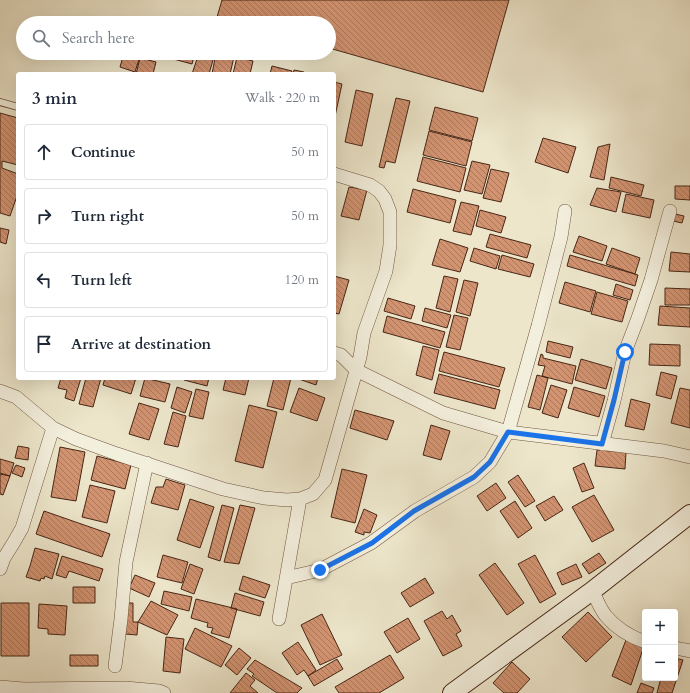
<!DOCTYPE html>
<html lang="en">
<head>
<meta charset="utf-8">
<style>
	body { margin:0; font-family:Cardo,serif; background:#f2f2f3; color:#1f2937 }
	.controls { position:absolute; right:12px; bottom:12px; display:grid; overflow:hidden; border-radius:4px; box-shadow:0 4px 16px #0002 }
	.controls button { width:36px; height:36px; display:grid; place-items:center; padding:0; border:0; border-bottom:1px solid #e0e1e3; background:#fff; color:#1f2937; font:20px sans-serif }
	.stop { position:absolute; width:12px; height:12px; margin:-9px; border:3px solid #1a73e8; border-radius:50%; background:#fff }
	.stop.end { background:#1a73e8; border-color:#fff; box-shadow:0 1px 4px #0008 }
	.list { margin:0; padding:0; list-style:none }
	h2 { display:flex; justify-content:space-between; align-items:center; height:52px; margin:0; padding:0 16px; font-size:17px }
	h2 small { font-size:13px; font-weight:400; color:#747a83 }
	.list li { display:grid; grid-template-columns:26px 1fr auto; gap:12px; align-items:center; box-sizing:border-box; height:56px; margin:0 8px 8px; padding:0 8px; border:1px solid #e0e1e3; border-radius:4px }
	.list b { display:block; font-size:15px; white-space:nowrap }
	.list em { font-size:13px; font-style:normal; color:#747a83 }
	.icon { flex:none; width:22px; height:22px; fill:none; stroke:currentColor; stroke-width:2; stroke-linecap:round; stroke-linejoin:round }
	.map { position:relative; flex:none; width:690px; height:693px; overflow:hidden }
	.search { position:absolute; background:#fff; box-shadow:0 4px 16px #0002; left:16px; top:16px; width:320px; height:44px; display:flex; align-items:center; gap:10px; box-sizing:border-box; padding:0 14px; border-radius:22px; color:#747a83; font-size:15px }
	.panel { position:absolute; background:#fff; box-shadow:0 4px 16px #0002; left:16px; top:72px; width:320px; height:308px; border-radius:4px }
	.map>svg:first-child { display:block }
</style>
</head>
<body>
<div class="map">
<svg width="690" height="693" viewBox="0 0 690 693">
	<defs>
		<pattern id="building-back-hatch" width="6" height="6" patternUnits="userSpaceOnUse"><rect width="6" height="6" fill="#d29371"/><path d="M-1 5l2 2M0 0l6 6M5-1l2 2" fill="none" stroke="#ac785c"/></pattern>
	</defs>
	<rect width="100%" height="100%" fill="#ede6cb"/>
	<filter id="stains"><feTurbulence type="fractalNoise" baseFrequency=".005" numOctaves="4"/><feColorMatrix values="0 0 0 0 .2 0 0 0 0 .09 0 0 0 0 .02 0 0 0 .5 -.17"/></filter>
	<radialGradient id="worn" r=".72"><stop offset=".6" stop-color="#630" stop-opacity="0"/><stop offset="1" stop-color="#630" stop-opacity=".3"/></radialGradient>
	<path fill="url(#building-back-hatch)" stroke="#482615" d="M222,0H509L483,92L329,48V23H239L217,17Z
		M124,53H141L135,72L120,67Z
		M163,53H195L192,64L162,56Z
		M199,53H215L209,74H192Z
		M216,53L234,57L230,74H212Z
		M237,57L253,61L250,74H233Z
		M140,58L156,62L153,74H136Z
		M272,66L292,71L291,74H270Z
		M294,70L304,72V74H293Z
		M334,82L342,84L334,121Z
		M356,90L373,94L362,146L345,142Z
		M396,98L410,101L395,163L386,161L384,168L379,167Z
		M435,107L478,118L472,141L429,130Z
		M0,113L18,118V165L2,161V168L18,174V193L10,216L0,213Z
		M429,131L472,142L466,166L423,155Z
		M543,138L576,147L568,173L535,162Z
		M610,144L604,180L590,177L598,147Z
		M423,157L466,168L460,192L417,181Z
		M472,161L490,165L482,194L464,190Z
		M491,169L509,173L501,202L483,198Z
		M611,177L644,185L641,196L609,188Z
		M675,186H690V200L675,199Z
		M349,187L367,190L359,220L341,216Z
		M597,188L621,192L616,212L590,205Z
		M413,189L456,200L450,223L407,212Z
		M626,194L654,200L650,218L622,212Z
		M461,202L479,206L471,235L453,231Z
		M480,210L506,217L501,233L476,226Z
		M675,214L684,216L682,223L673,221Z
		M0,228L9,230L6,244L0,242Z
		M490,234L531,245L527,258L486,247Z
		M579,236L607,246L602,261L573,252Z
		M440,239L468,248L460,272L432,265Z
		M474,248L500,256L496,269L470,261Z
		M612,248L640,258L635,274L606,264Z
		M671,252L690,254V272L669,271Z
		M502,255L534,264L530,277L498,269Z
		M570,255L638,275L635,286L567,266Z
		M334,276L349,280L339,314L334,313Z
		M444,276L458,279L450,312L436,308Z
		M464,280L478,283L470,316L456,312Z
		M565,282L596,291L590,312L559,303Z
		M616,284L633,290L630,300L613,295Z
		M665,288L690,289V305H665Z
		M597,292L628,301L622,322L591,314Z
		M388,298L415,306L411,319L384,311Z
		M660,306L690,308V327L658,325Z
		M425,308L451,315L447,328L422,321Z
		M454,315L468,318L460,350L446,347Z
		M387,316L445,332L440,348L383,332Z
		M548,341L573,347L570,358L546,352Z
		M650,344L680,345V366L649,365Z
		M423,346L439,350L432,380L416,375Z
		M444,352L505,368L499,387L439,371Z
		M541,354L543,355V358L576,366L572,384L542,376L545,366L538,365Z
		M581,359L612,368L606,389L575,380Z
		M661,372L677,376L671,399L656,395Z
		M439,374L500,390L495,409L434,393Z
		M537,375L548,378L540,410L528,407Z
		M61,378H81L74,401L65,398L67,390L58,388Z
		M86,378H101L93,407L79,404Z
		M105,378H136L131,394L103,385Z
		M145,378L170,384L165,402L140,396Z
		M184,378H209L207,386L184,380Z
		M226,378H249L245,395L223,390Z
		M274,378H291L283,410L267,406Z
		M296,378H318L316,385Z
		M551,385L567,390L558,418L542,413Z
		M177,387L192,392L185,413L171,408Z
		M574,387L605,396L599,417L568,408Z
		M299,388L325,398L317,421L290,412Z
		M680,388L690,390V428L671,423Z
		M196,389L209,392L203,419L189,416Z
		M631,399L650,404L644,430L625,426Z
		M139,403L159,409L149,440L129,434Z
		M249,405L277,412L263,468L235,461Z
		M355,410L394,421L387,440L350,428Z
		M173,412L186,416L178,447L164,444Z
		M431,425L450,431L441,460L423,455Z
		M18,446L29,448L28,460L15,458Z
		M60,447L85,452L76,501L51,497Z
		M597,450L626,452L625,469L595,466Z
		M97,456L131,465L125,489L91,480Z
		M0,459L14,463L10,476L0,473Z
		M584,463L594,488L582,492L573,468Z
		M16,465L25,468L22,477L12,473Z
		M342,469L367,475L355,523L331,517Z
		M0,474L10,476L3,495L0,494Z
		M518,475L535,501L525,507L508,482Z
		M166,479L185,485L178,510L151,503L156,487H163Z
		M496,483L506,498L487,511L477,496Z
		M90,485L115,491L107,523L82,517Z
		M594,495L614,530L592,542L572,507Z
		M554,496L563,510L545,521L536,506Z
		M190,499L214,507L200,548L177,540Z
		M515,501L532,528L518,538L500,511Z
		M222,505L234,508L220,561L208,557Z
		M240,505L255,508L239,564L224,562Z
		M364,509L377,515L370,533L364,532V535L355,532Z
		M44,511L110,534L102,557L36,534Z
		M35,548L59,554L52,579L45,576L44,579L41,578L40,581L26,577L30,566Z
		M599,553L606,563L589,574L582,564Z
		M163,555L188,562L182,583L157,577Z
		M535,555L556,594L540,603L518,564Z
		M62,556L103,569L99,581L69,571L66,578L56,575Z
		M495,563L524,603L507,615L479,575Z
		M190,564L203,569L194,594L181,589Z
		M576,564L582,577L562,585L557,573Z
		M135,575L155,583L149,597L129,588Z
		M243,576L270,585L265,598L239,590Z
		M425,578L434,593L410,607L401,593Z
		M73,587H95V603H73Z
		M164,591L192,597L189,611L161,604Z
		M235,593L264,602L260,616L231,608Z
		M196,599L237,609L229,638L211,633L213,628L207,627L208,623L191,618Z
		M151,601L178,615L167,635L138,622Z
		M1,603H29V656H1Z
		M125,603H133V622H138L137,635L125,634Z
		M39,604L67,606L65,635L48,634V629L38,628Z
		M442,611L447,619L452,615L461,631L456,634L462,646L443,656L424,621Z
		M588,612L612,637L586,662L562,637Z
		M322,614L342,655L320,665L301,625Z
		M408,618L420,639L397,653L384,632Z
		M195,628L232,646L221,667L185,649Z
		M166,637L184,639L180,673L163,671Z
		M626,640L644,646L631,685L612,676Z
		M298,642L316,670L308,676L304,670L297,675L282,653Z
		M239,648L251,658L237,675L225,665Z
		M70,655H98V666H70Z
		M390,655L404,678L379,693H339L335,687Z
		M675,658L683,660L672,693H657L661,678H675Z
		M337,659L343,669L314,686L308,676Z
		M255,660L302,688L297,693H277L252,676L254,674L247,669Z
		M512,662L530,679L517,693H504L493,683Z
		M246,673L255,680L250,686L258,693H230Z
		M641,683L654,688L652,693H637Z"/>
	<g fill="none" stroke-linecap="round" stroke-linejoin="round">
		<g stroke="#715642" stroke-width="8">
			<path id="lane" d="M0,102L18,107"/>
		</g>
		<g stroke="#715642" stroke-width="14">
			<path id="street" d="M334,353L341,355L356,370L443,413L508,432L664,451L690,457
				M0,391L16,397L53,428L76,439L117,454L223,489L264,498L287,500L300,499L313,494L325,480L360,357L364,333L386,271L390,245V212L385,199L379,191L370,185L334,174
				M602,444L614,401L625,352L638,318L651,280L670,211
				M0,569L4,558L14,542L22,528L53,428
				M286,578L320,570L371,543L415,511L474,477L490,462L508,432L538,326L561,237L565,211
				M592,591C597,599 600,609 606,616C616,628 631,637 645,642
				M279,619L300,499
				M675,648L690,651
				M115,666L121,619L126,562L147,463
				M0,687L24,689L125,688L159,691L164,693"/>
		</g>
		<g stroke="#482615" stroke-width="20">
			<path id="secondary" d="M452,693L592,591L690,514"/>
		</g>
		<use href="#lane" stroke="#f3efdd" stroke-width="6"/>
		<use href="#street" stroke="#f3efdd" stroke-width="13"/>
		<use href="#secondary" stroke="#f3efdd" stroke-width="18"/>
	</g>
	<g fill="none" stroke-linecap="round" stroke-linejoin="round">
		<path stroke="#1a73e8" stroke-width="5" d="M320,570L372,543L414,511L474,477L490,462L508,432L602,444L614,400L625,352"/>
	</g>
	<rect width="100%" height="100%" filter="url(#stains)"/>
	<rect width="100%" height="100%" fill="url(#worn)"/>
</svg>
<div class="controls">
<button>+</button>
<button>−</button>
</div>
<div class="stop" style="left:625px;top:352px"></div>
<div class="stop end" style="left:320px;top:570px"></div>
<div class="search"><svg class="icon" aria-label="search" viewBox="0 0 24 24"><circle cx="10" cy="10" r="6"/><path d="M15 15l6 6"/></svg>Search here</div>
<section class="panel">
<h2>3 min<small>Walk · 220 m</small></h2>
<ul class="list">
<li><svg class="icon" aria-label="ahead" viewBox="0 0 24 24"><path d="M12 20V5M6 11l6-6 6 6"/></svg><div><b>Continue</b></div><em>50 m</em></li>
<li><svg class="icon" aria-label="right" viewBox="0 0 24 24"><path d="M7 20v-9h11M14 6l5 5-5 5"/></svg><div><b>Turn right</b></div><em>50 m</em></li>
<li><svg class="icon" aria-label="left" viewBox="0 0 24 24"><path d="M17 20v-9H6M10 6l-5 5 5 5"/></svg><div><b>Turn left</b></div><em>120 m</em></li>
<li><svg class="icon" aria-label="arrive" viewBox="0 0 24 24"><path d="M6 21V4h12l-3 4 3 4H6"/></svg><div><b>Arrive at destination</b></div></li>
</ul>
</section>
</div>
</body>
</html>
